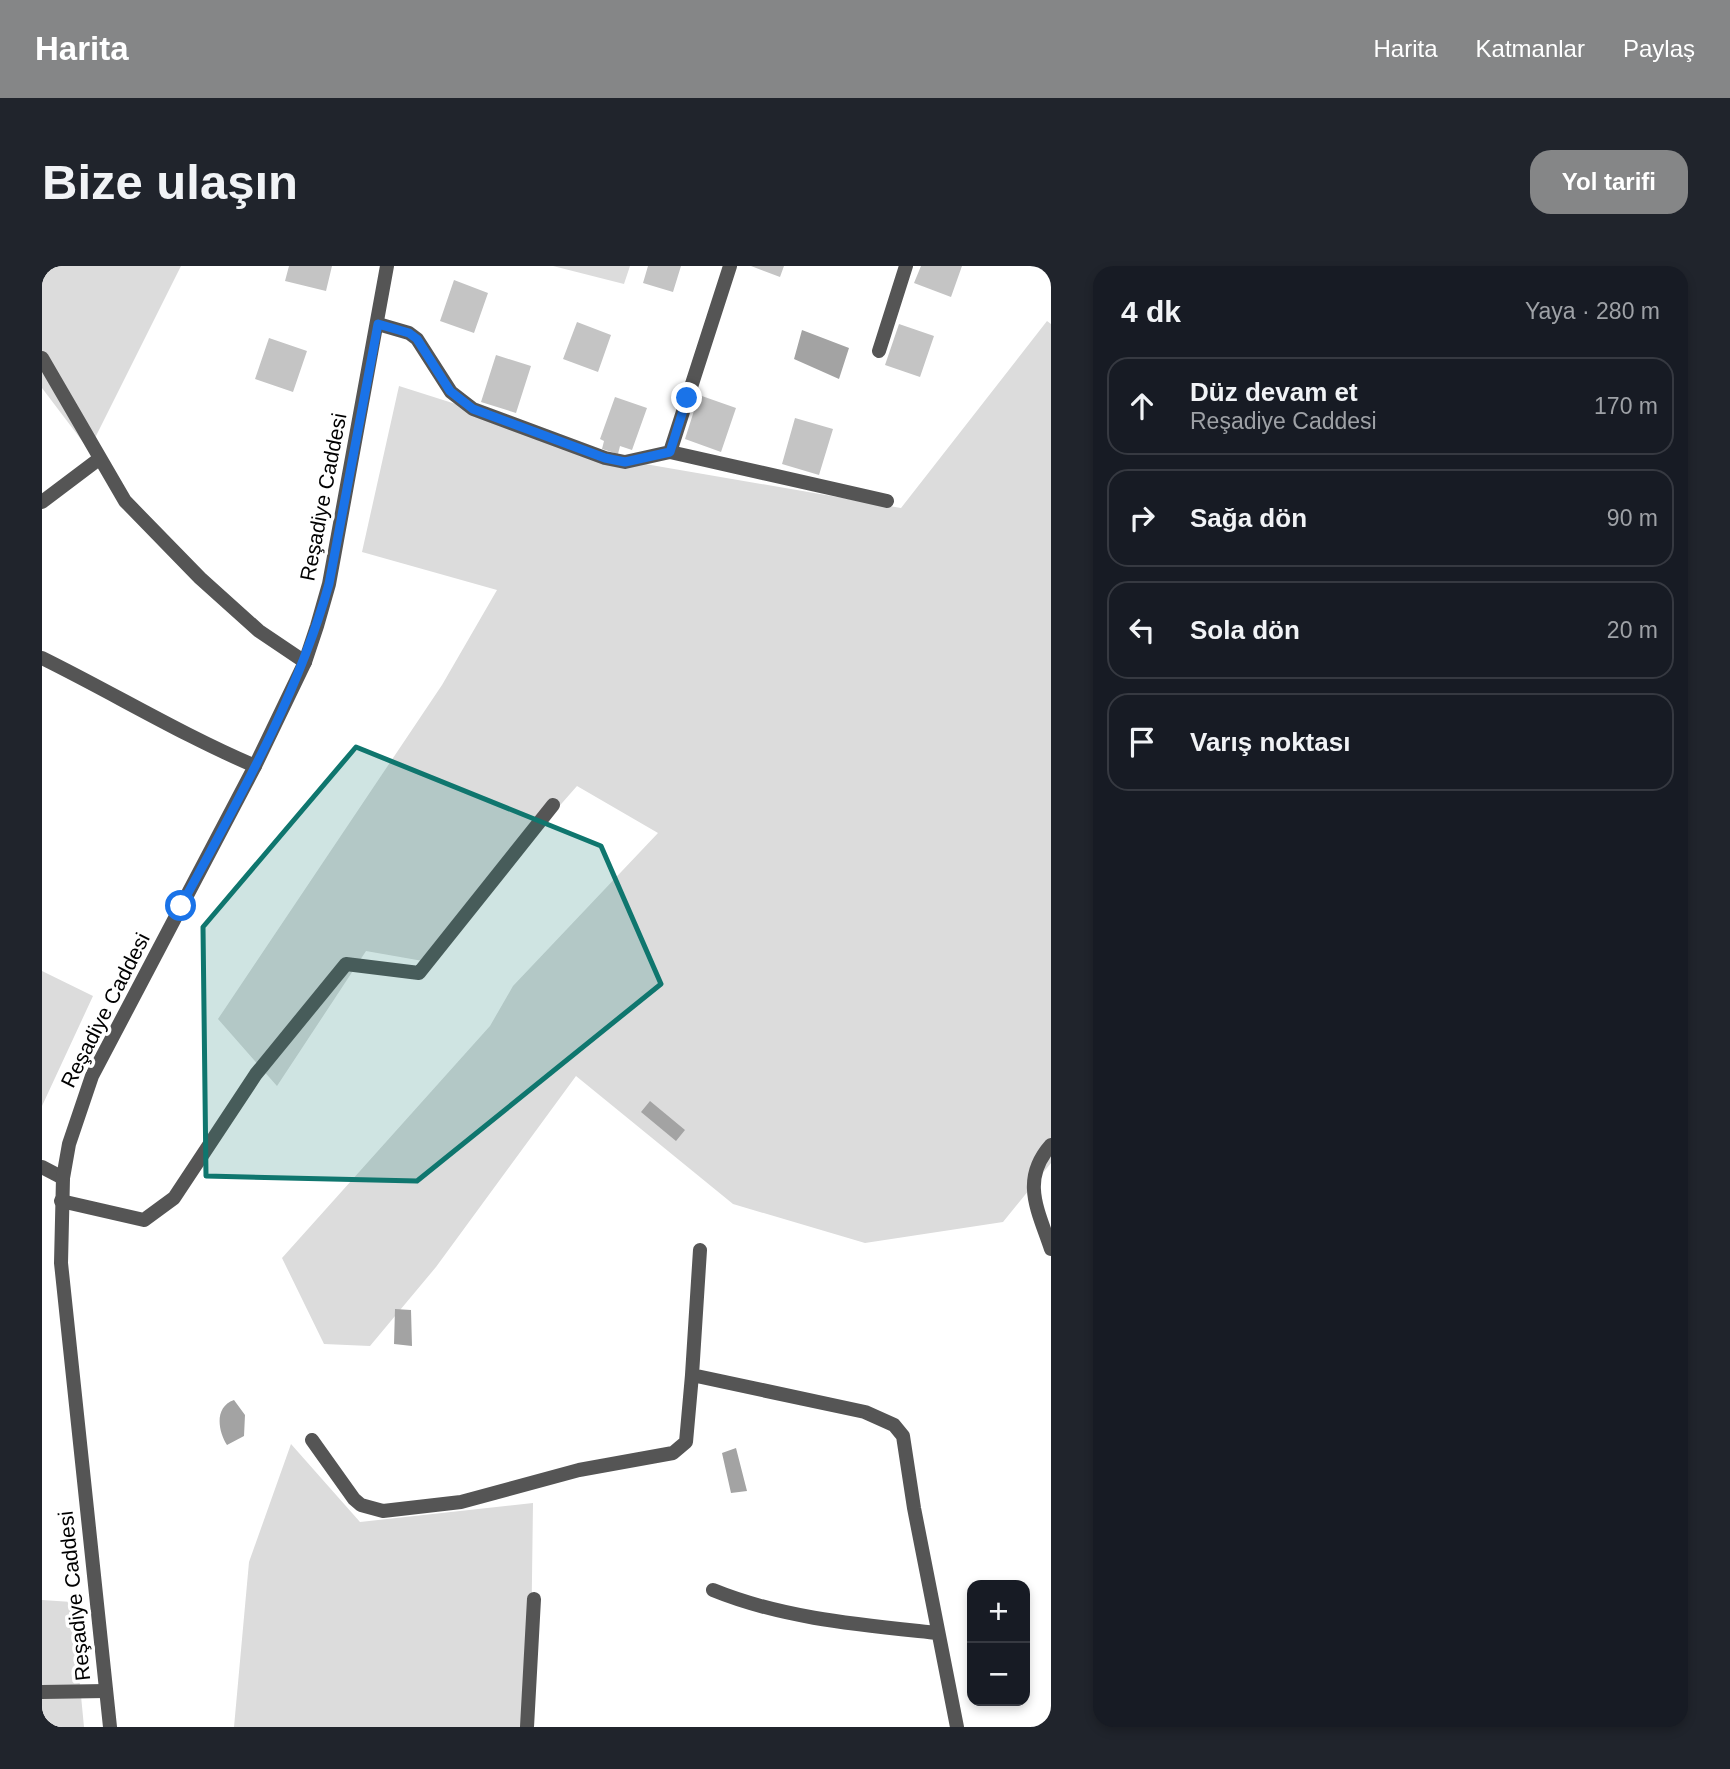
<!DOCTYPE html>
<html lang="tr">
<head>
<meta charset="utf-8">
<style>
	body { margin:0; font-family:Arial,sans-serif; background:#20242c; color:#f1f3f6 }
	.controls { position:absolute; right:21px; bottom:21px; display:grid; overflow:hidden; border-radius:14px; box-shadow:0 4px 10px #0003 }
	.controls button { width:63px; height:63px; display:grid; place-items:center; padding:0; border:0; border-bottom:2px solid #363941; background:#171b24; color:#f1f3f6; font:35px sans-serif }
	.stop { position:absolute; width:21px; height:21px; margin:-16px; border:5px solid #1a73e8; border-radius:50%; background:#fff }
	.stop.end { background:#1a73e8; border-color:#fff; box-shadow:0 2px 7px #0008 }
	.list { margin:0; padding:0; list-style:none }
	h2 { display:flex; justify-content:space-between; align-items:center; height:91px; margin:0; padding:0 28px; font-size:30px }
	h2 small { font-size:23px; font-weight:400; color:#9ea1a6 }
	.list li { display:grid; grid-template-columns:46px 1fr auto; gap:21px; align-items:center; box-sizing:border-box; height:98px; margin:0 14px 14px; padding:0 14px; border:2px solid #363941; border-radius:21px }
	.list b { display:block; font-size:26px; white-space:nowrap }
	.list p { margin:0; font-size:23px; white-space:nowrap; color:#9ea1a6 }
	.list em { font-size:23px; font-style:normal; color:#9ea1a6 }
	.icon { flex:none; width:38px; height:38px; fill:none; stroke:currentColor; stroke-width:2; stroke-linecap:round; stroke-linejoin:round }
	.map { position:relative; flex:none; width:1009px; height:1461px; overflow:hidden; border-radius:21px }
	header { display:flex; align-items:center; gap:42px; box-sizing:border-box; height:98px; padding:0 35px; background:#858687; color:#fff }
	header strong { font-size:33px }
	nav { display:flex; gap:38px; margin-inline-start:auto; font-size:24px }
	.intro { display:flex; align-items:center; justify-content:space-between; box-sizing:border-box; height:168px; padding:0 42px }
	h1 { margin:0; font-size:49px }
	.button { padding:18px 32px; border-radius:21px; background:#858687; color:#fff; font-size:24px; font-weight:700 }
	main { display:flex; gap:42px; padding:0 42px }
	aside { flex:1; background:#171b24; border-radius:21px; box-shadow:0 4px 10px #0003 }
	.map>svg:first-child { display:block }
</style>
</head>
<body>
<header>
<strong>Harita</strong>
<nav><a>Harita</a><a>Katmanlar</a><a>Paylaş</a></nav>
</header>
<div class="intro"><h1>Bize ulaşın</h1><a class="button">Yol tarifi</a></div>
<main>
<div class="map">
<svg width="1009" height="1461" viewBox="0 0 1009 1461">
	<rect width="100%" height="100%" fill="#fff"/>
	<path fill="#dcdcdc" d="M0,0H139L47,184L0,122Z
		M511,0H588L582,18Z
		M1005,55L1009,58V897L961,956L823,977L691,938L534,810L394,1001L328,1080L282,1078L240,992L448,760L471,720L616,567L535,520L381,695L324,685L235,820L176,753L400,419L455,324L320,286L357,120L603,198L859,242Z
		M0,705L51,730L0,840Z
		M249,1178L318,1256L491,1237L488,1461H192L207,1296Z
		M0,1334L30,1336L42,1461H0Z"/>
	<path fill="#a3a3a3" d="M760,64L807,82L797,113L752,93Z
		M608,835L643,864L634,875L599,846Z
		M353,1043L369,1044L370,1080L352,1078Z
		M192,1134L203,1149L202,1170L185,1179C176,1165 172,1141 192,1134Z
		M694,1182L705,1225L689,1227L680,1187Z"/>
	<path fill="#c4c4c4" d="M247,0H290L284,25L243,15Z
		M606,0H639L631,26L601,17Z
		M709,0H742L738,11Z
		M879,0H920L909,31L872,17Z
		M412,14L446,27L432,67L398,55Z
		M535,56L569,69L556,106L521,93Z
		M857,58L892,70L878,111L843,99Z
		M227,72L265,85L251,126L213,113Z
		M454,89L489,100L474,147L439,136Z
		M657,129L694,142L679,186L643,173Z
		M573,131L605,142L590,184L578,180L576,188L560,183L562,175L558,173Z
		M753,152L791,163L777,209L740,198Z"/>
	<g fill="none" stroke-linecap="round" stroke-linejoin="round">
		<path stroke="#555" stroke-width="14" d="M336,58L367,67L375,73L409,126L431,143L563,192L583,196L628,186L845,235
			M837,85L864,0
			M628,186L688,0"/>
		<path stroke="#555" stroke-width="14" d="M0,92L83,235L158,312L217,365L263,396
			M0,236L57,193
			M0,392C71,427 140,469 213,500
			M1009,879C978,914 996,944 1009,983
			M0,901L21,912
			M19,935L102,954L132,932L214,808L304,698L377,707L511,539
			M650,1109L658,984
			M270,1174L312,1233L319,1239L341,1245L419,1236L537,1204L631,1187L644,1176L650,1109L823,1146L852,1159L861,1170L872,1242L915,1461
			M671,1324C742,1353 820,1359 896,1367
			M0,1426L64,1425
			M485,1461L492,1333"/>
		<path stroke="#555" stroke-width="14" d="M68,1461L19,997L21,912L27,878L50,810L213,500L263,396L275,360L287,318L345,0"/>
	</g>
	<g fill="none" stroke-linecap="round" stroke-linejoin="round">
		<path stroke="#1a73e8" stroke-width="9" d="M139,640C195,536 255,432 287,318L336,58L367,67L375,73L408,125L431,143L563,192L583,196L628,186L645,132"/>
	</g>
	<path fill="#0f766e" fill-opacity="0.2" stroke="#0f766e" stroke-width="5" stroke-linejoin="round" d="M314,481L559,580L619,718L375,915L164,910L161,661Z"/>
	<g text-anchor="middle" dominant-baseline="central" stroke-width="7" stroke-linejoin="round" paint-order="stroke">
		<g font-size="21" fill="#000" stroke="#fff">
			<text transform="translate(281 231) rotate(-79)">Reşadiye Caddesi</text>
			<text transform="translate(63 744) rotate(-63)">Reşadiye Caddesi</text>
			<text transform="translate(32 1330) rotate(-96)">Reşadiye Caddesi</text>
		</g>
	</g>
</svg>
<div class="controls">
<button>+</button>
<button>−</button>
</div>
<div class="stop" style="left:139px;top:640px"></div>
<div class="stop end" style="left:645px;top:132px"></div>
</div>
<aside>
<h2>4 dk<small>Yaya · 280 m</small></h2>
<ul class="list">
<li><svg class="icon" aria-label="ahead" viewBox="0 0 24 24"><path d="M12 20V5M6 11l6-6 6 6"/></svg><div><b>Düz devam et</b><p>Reşadiye Caddesi</p></div><em>170 m</em></li>
<li><svg class="icon" aria-label="right" viewBox="0 0 24 24"><path d="M7 20v-9h11M14 6l5 5-5 5"/></svg><div><b>Sağa dön</b></div><em>90 m</em></li>
<li><svg class="icon" aria-label="left" viewBox="0 0 24 24"><path d="M17 20v-9H6M10 6l-5 5 5 5"/></svg><div><b>Sola dön</b></div><em>20 m</em></li>
<li><svg class="icon" aria-label="arrive" viewBox="0 0 24 24"><path d="M6 21V4h12l-3 4 3 4H6"/></svg><div><b>Varış noktası</b></div></li>
</ul>
</aside>
</main>
</body>
</html>
